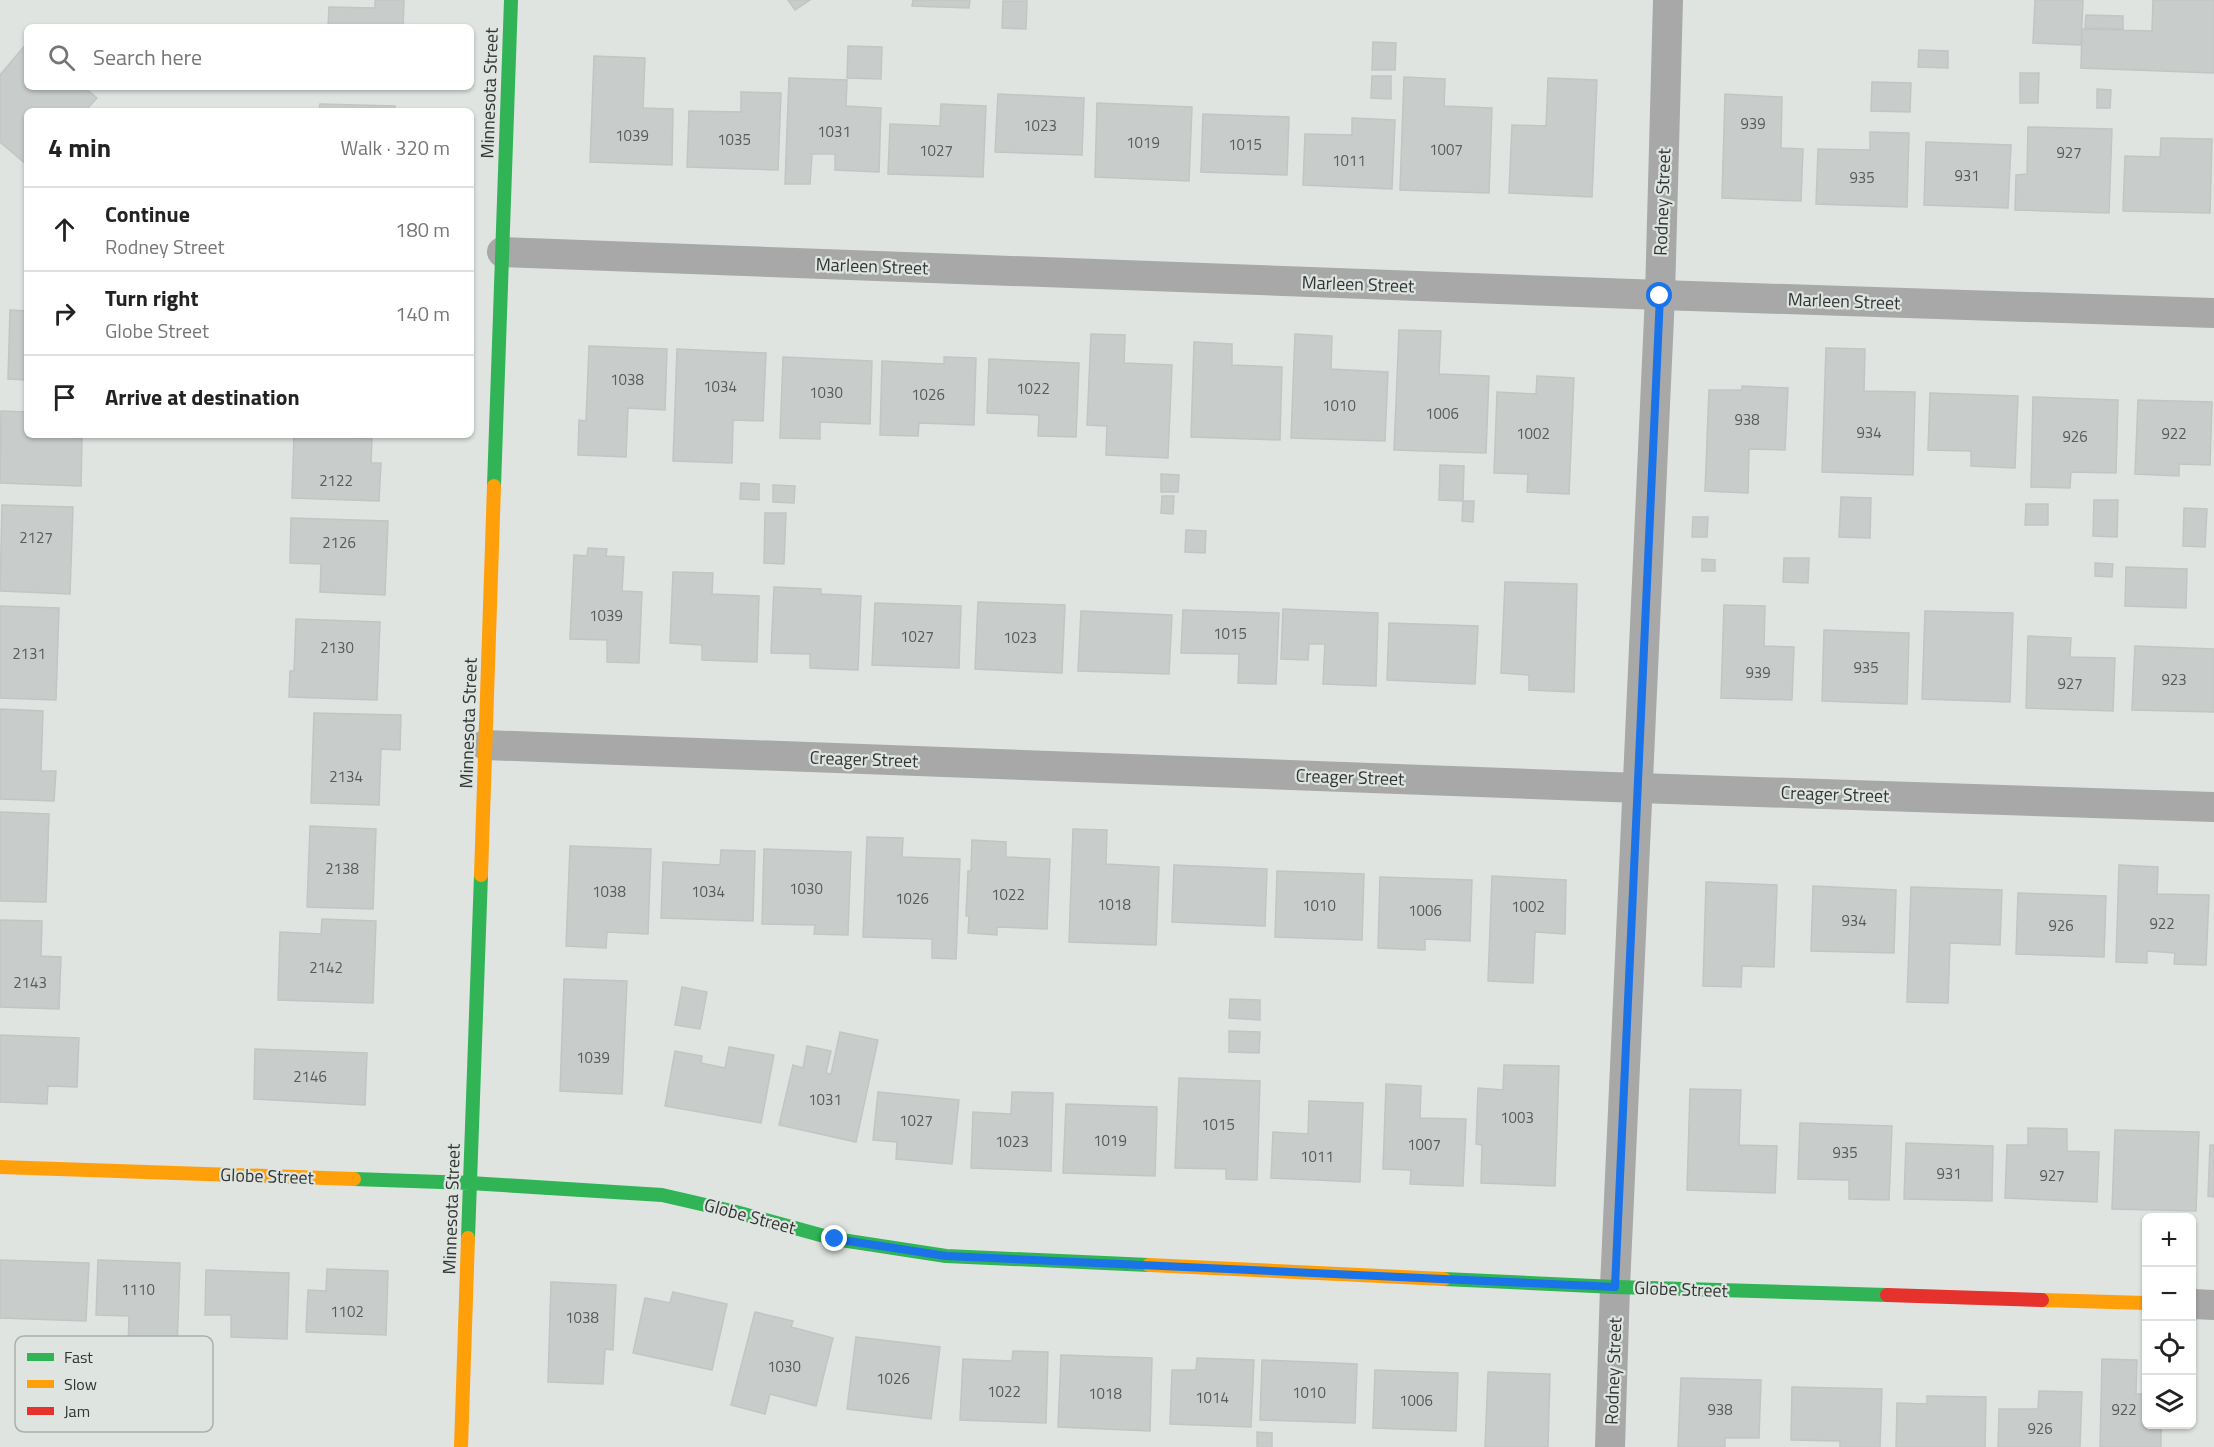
<!DOCTYPE html>
<html lang="en">
<head>
<meta charset="utf-8">
<style>
	body { margin:0; font-family:"Titillium Web",sans-serif; background:#f6f6f6; color:#222 }
	.controls { position:absolute; right:18px; bottom:18px; display:grid; overflow:hidden; border-radius:9px; box-shadow:0 2px 4px #0004 }
	.controls button { width:54px; height:54px; display:grid; place-items:center; padding:0; border:0; border-bottom:2px solid #e0e0e0; background:#fff; color:#222; font:30px sans-serif }
	.stop { position:absolute; width:18px; height:18px; margin:-14px; border:4px solid #1a73e8; border-radius:50%; background:#fff }
	.stop.end { background:#1a73e8; border-color:#fff; box-shadow:0 2px 6px #0008 }
	.list { margin:0; padding:0; list-style:none }
	h2 { display:flex; justify-content:space-between; align-items:center; height:78px; margin:0; padding:0 24px; font-size:26px }
	h2 small { font-size:20px; font-weight:400; color:#767676 }
	.list li { display:grid; grid-template-columns:39px 1fr auto; gap:18px; align-items:center; box-sizing:border-box; height:84px; padding:0 24px; border-top:2px solid #e0e0e0 }
	.list b { display:block; font-size:22px; white-space:nowrap }
	.list p { margin:0; font-size:20px; white-space:nowrap; color:#767676 }
	.list em { font-size:20px; font-style:normal; color:#767676 }
	.icon { flex:none; width:33px; height:33px; fill:none; stroke:currentColor; stroke-width:2; stroke-linecap:round; stroke-linejoin:round }
	.map { position:relative; flex:none; width:2214px; height:1447px; overflow:hidden }
	.search { position:absolute; background:#fff; box-shadow:0 2px 4px #0004; left:24px; top:24px; width:450px; height:66px; display:flex; align-items:center; gap:15px; box-sizing:border-box; padding:0 21px; border-radius:9px; color:#767676; font-size:22px }
	.panel { position:absolute; background:#fff; box-shadow:0 2px 4px #0004; left:24px; top:108px; width:450px; height:330px; border-radius:9px }
	.map>svg:first-child { display:block }
</style>
</head>
<body>
<div class="map">
<svg width="2214" height="1447" viewBox="0 0 2214 1447">
	<rect width="100%" height="100%" fill="#dfe4e1"/>
	<path fill="#c8ccca" stroke="#c2c5c3" stroke-width="1.5" d="M375,0H404L403,27H328L329,7L375,8Z
		M788,0H810L795,10Z
		M913,0H970L969,8L912,6Z
		M2035,0H2083L2081,45L2033,43Z
		M2153,0H2214V73L2081,68L2082,29L2152,31Z
		M1003,1H1027L1026,29L1002,28Z
		M2086,15L2123,16V29L2085,28Z
		M1373,42L1396,43L1395,70H1372Z
		M27,43V87H84L97,98L85,111H27V165L0,142V75Z
		M848,46L882,47L881,79L847,78Z
		M1919,50L1948,51V68L1918,67Z
		M594,56L645,58L643,108L673,109L672,165L590,162Z
		M2020,73H2039L2038,103H2020Z
		M1372,76H1391V99L1371,98Z
		M1404,77L1445,79L1444,106L1492,108L1489,193L1400,190Z
		M789,78L847,80L846,106L881,108L879,172L835,170V154H812L810,184H785Z
		M1548,78L1597,80L1592,197L1509,193L1512,125L1546,126Z
		M1872,82L1911,83L1910,112L1871,111Z
		M2097,89L2111,90L2110,108H2097Z
		M741,92L781,93L778,170L687,167L689,111L741,112Z
		M998,94L1084,98L1082,155L995,152Z
		M1725,94L1782,97L1781,148L1803,149L1801,201L1722,198Z
		M1097,103L1192,107L1189,181L1095,177Z
		M320,104L395,106V111H319Z
		M941,104L986,106L983,177L888,174L890,124L940,126Z
		M1203,114L1289,117L1287,175L1201,172Z
		M1352,118L1395,120L1392,189L1303,185L1305,134L1352,135Z
		M2028,127L2112,129L2109,213L2015,210L2016,175L2027,174Z
		M1870,132L1909,133L1907,207L1816,204L1818,149L1870,150Z
		M2161,138L2212,139L2210,213L2123,211L2125,156L2160,157Z
		M1926,142L2011,145L2008,208L1924,205Z
		M10,310L27,311V380L8,379Z
		M1399,330L1441,331L1439,374L1489,376L1486,453L1394,450Z
		M1091,334L1125,335L1124,363L1172,365L1168,458L1106,455L1107,426L1087,425Z
		M1295,334L1332,336L1331,369L1388,372L1385,441L1291,438Z
		M1194,342L1232,344V365L1282,367L1280,440L1191,437Z
		M589,346L667,349L665,410L628,408L626,457L578,455L579,420L586,421Z
		M1826,348L1865,349L1864,391L1915,392L1913,475L1822,472Z
		M677,349L766,353L763,421L733,420L732,463L673,461Z
		M783,357L872,361L870,424L820,422V439L780,438Z
		M944,357L976,358L974,425L919,423L918,436L880,435L882,361L944,364Z
		M989,359L1079,363L1076,437L1038,436L1039,415L987,413Z
		M1537,376L1574,378L1569,494L1527,492L1528,474L1494,473L1497,392L1536,394Z
		M1742,386L1788,388L1785,450L1749,449L1748,493L1705,491L1709,390H1742Z
		M1930,393L2018,396L2015,468L1971,466V451L1928,450Z
		M2033,397L2118,400L2116,473L2071,472L2070,488L2031,487Z
		M2138,400L2212,402L2210,465L2179,464V476L2135,474Z
		M1,411L27,412V435L82,438L81,486L0,483Z
		M294,435L372,438L371,463H381L379,501L292,498Z
		M1440,465L1464,466L1463,501L1439,500Z
		M1161,474L1179,475L1178,492H1161Z
		M741,483L759,484V500L740,499Z
		M773,485L795,486L794,503L773,502Z
		M1162,496H1174L1173,514L1161,513Z
		M1841,497L1871,498L1870,538L1839,537Z
		M2094,500H2118L2117,537L2093,536Z
		M1463,501H1474L1473,522L1462,521Z
		M2026,504H2048V525H2025Z
		M2,505L73,507L70,594L0,591Z
		M2184,508L2207,509L2205,547L2183,546Z
		M765,513H786L784,564L764,563Z
		M1693,517H1708L1707,537H1692Z
		M291,518L388,521L385,595L320,592L321,564L290,563Z
		M1186,530L1206,531L1205,553L1185,552Z
		M588,548L607,549L606,556L624,557L622,591L642,592L639,663L607,662V640L570,639L574,555L587,556Z
		M1784,558H1809L1808,583L1783,582Z
		M1702,559L1715,560V571H1702Z
		M2095,563L2113,564L2112,577L2095,576Z
		M2126,567L2187,569L2186,608L2125,606Z
		M673,572L713,573L712,594L759,596L757,662L702,660V645L670,643Z
		M1505,582L1577,584L1574,692L1529,690V675L1501,673Z
		M774,587L821,589V594L861,596L858,670L810,668V654L771,653Z
		M978,602L1065,605L1062,673L975,669Z
		M875,603L961,606L959,668L872,665Z
		M1724,605L1765,606L1764,646L1794,647L1792,700L1721,698Z
		M0,606L59,608L56,700L0,698Z
		M1283,609L1378,613L1376,686L1323,684L1325,644H1309L1308,660L1281,659Z
		M1183,610L1279,613L1276,684L1238,683L1239,654L1181,653Z
		M1081,611L1172,615L1169,674L1078,671Z
		M1925,611L2013,613L2010,702L1922,699Z
		M296,619L380,622L377,700L289,697L290,671H294Z
		M1389,623L1478,626L1475,684L1387,680Z
		M1824,630L1909,633L1907,704L1822,701Z
		M2028,636L2071,638L2070,657L2115,658L2113,711L2026,708Z
		M2135,646L2214,649V712L2132,710Z
		M0,709L43,711L41,771H56L54,801L0,799Z
		M314,713L401,715L400,750L381,749L379,805L311,803Z
		M0,812L49,814L46,902L0,901Z
		M310,826L376,829L373,909L307,907Z
		M1073,829L1107,830L1106,864L1159,867L1156,945L1069,942Z
		M867,837L903,838L902,857L960,859L956,959L932,958V939L863,937Z
		M972,840L1006,842V857L1050,859L1047,929L997,927V935L968,933L969,916H966L968,871H971Z
		M570,846L651,849L648,934L607,932L606,948L566,946Z
		M764,849L851,852L848,935L814,934L815,925L762,924Z
		M721,850L755,851L753,921L661,918L663,862L720,865Z
		M1174,865L1267,869L1265,926L1172,922Z
		M2119,865L2158,867L2157,894L2209,895L2206,965L2174,964L2175,953L2147,951V963L2116,962Z
		M1277,871L1364,874L1362,940L1275,937Z
		M1492,876L1566,880L1565,934L1535,932L1533,983L1488,981Z
		M1380,877L1472,880L1470,941L1425,939V950L1378,948Z
		M1706,882L1777,885L1774,967L1742,966L1741,987L1703,986Z
		M1813,886L1896,890L1894,953L1811,951Z
		M1911,887L2002,890L2000,945L1950,943L1948,1003L1907,1002Z
		M2018,893L2106,896L2104,957L2016,954Z
		M322,919L376,921L373,1003L278,1000L280,932L321,934Z
		M0,920L42,921L41,956L61,957L59,1009L0,1007Z
		M564,979L627,981L622,1094L560,1091Z
		M682,987L707,992L700,1029L675,1025Z
		M1230,999L1260,1000V1020L1229,1018Z
		M1229,1031L1260,1032L1259,1053L1229,1052Z
		M840,1032L878,1040L856,1142L779,1125L793,1065L803,1068L807,1046L831,1051L826,1073L831,1074Z
		M0,1035L79,1038L77,1087L48,1086L47,1104L0,1102Z
		M729,1047L774,1055L761,1123L665,1106L675,1051L702,1056L701,1063L725,1068Z
		M255,1049L367,1053L365,1105L254,1099Z
		M1504,1065L1559,1066L1555,1186L1481,1183L1482,1145L1476,1144L1478,1088L1503,1090Z
		M1179,1078L1260,1081L1257,1180L1226,1179V1169L1175,1168Z
		M1386,1084L1421,1086L1420,1118L1466,1119L1463,1186L1410,1184L1411,1170L1383,1169Z
		M1690,1089L1741,1090L1739,1145L1777,1146L1775,1193L1687,1190Z
		M878,1092L959,1100L952,1164L896,1159L897,1142L873,1140Z
		M1012,1092L1053,1093L1051,1171L971,1168L973,1112L1011,1114Z
		M1309,1101L1363,1103L1360,1182L1271,1178L1273,1132L1308,1134Z
		M1066,1104L1157,1107L1155,1176L1063,1173Z
		M1800,1123L1892,1126L1889,1200L1849,1199V1180L1798,1179Z
		M2028,1128L2067,1129V1151L2099,1152L2097,1202L2005,1198L2007,1145H2028Z
		M2115,1130L2199,1132L2196,1211L2112,1209Z
		M1906,1143L1993,1146L1992,1201L1904,1199Z
		M2210,1145H2214V1197L2208,1196Z
		M0,1260L89,1263L86,1321L0,1318Z
		M98,1260L180,1263L177,1350L128,1348L129,1316L96,1315Z
		M327,1269L388,1271L386,1335L306,1332L308,1290L326,1291Z
		M206,1270L289,1273L287,1339L231,1337V1315H205Z
		M551,1282L616,1285L613,1350L605,1349L603,1384L548,1382Z
		M673,1292L727,1304L712,1370L633,1353L645,1298L670,1303Z
		M755,1312L793,1321L791,1327L833,1338L816,1406L770,1394L765,1414L731,1405Z
		M856,1337L940,1347L931,1419L847,1409Z
		M1013,1351L1048,1352L1046,1423L960,1420L963,1359L1012,1361Z
		M1061,1355L1152,1358L1150,1431L1058,1427Z
		M1197,1358L1254,1360L1251,1427L1170,1424L1172,1370H1196Z
		M2102,1359L2137,1360L2136,1394H2146V1424H2161V1447H2100Z
		M1262,1360L1357,1364L1355,1423L1260,1420Z
		M1375,1370L1458,1373L1456,1431L1373,1428Z
		M1488,1372L1550,1374L1548,1447H1485Z
		M1681,1378L1761,1380L1759,1438H1725V1447H1678Z
		M1792,1387L1882,1389L1880,1447H1840V1441L1791,1440Z
		M2039,1391L2082,1392L2080,1447H1998L1999,1409H2038Z
		M1927,1396L1986,1397L1985,1447H1896L1897,1403L1927,1404Z
		M1257,1432L1272,1433V1447H1257Z"/>
	<g fill="none" stroke-linecap="round" stroke-linejoin="round">
		<path stroke="#a7a8a7" stroke-width="30" d="M502,252L1660,295L2214,313
			M485,745L1639,788L2214,807
			M2192,1304L2214,1305
			M1610,1447L1615,1287L1660,295L1668,0"/>
		<path stroke="#30b455" stroke-width="14" d="M494,486L511,0
			M354,1179L470,1183L662,1195L736,1212L835,1239L946,1256L1149,1265
			M468,1238L481,875
			M1444,1279L1615,1287L1887,1295"/>
		<path stroke="#ff9f0a" stroke-width="14" d="M481,875L494,486
			M0,1167L354,1179
			M1149,1265L1444,1279
			M2042,1300L2146,1303
			M461,1447L468,1238"/>
		<path stroke="#e5322d" stroke-width="14" d="M1887,1295L2042,1300"/>
	</g>
	<g fill="none" stroke-linecap="round" stroke-linejoin="round">
		<path stroke="#1a73e8" stroke-width="8" d="M835,1239L946,1256L1615,1287L1660,296"/>
	</g>
	<g text-anchor="middle" dominant-baseline="central" stroke-width="4.5" stroke-linejoin="round" paint-order="stroke">
		<g font-size="15" fill="#595c5a">
			<text x="1753" y="123">939</text>
			<text x="1040" y="125">1023</text>
			<text x="834" y="131">1031</text>
			<text x="632" y="135">1039</text>
			<text x="734" y="139">1035</text>
			<text x="1143" y="142">1019</text>
			<text x="1245" y="144">1015</text>
			<text x="1446" y="149">1007</text>
			<text x="936" y="150">1027</text>
			<text x="2069" y="152">927</text>
			<text x="1349" y="160">1011</text>
			<text x="1967" y="175">931</text>
			<text x="1862" y="177">935</text>
			<text x="627" y="379">1038</text>
			<text x="720" y="386">1034</text>
			<text x="1033" y="388">1022</text>
			<text x="826" y="392">1030</text>
			<text x="928" y="394">1026</text>
			<text x="1339" y="405">1010</text>
			<text x="1442" y="413">1006</text>
			<text x="1747" y="419">938</text>
			<text x="1869" y="432">934</text>
			<text x="1533" y="433">1002</text>
			<text x="2174" y="433">922</text>
			<text x="2075" y="436">926</text>
			<text x="336" y="480">2122</text>
			<text x="36" y="537">2127</text>
			<text x="339" y="542">2126</text>
			<text x="606" y="615">1039</text>
			<text x="1230" y="633">1015</text>
			<text x="917" y="636">1027</text>
			<text x="1020" y="637">1023</text>
			<text x="337" y="647">2130</text>
			<text x="29" y="653">2131</text>
			<text x="1866" y="667">935</text>
			<text x="1758" y="672">939</text>
			<text x="2174" y="679">923</text>
			<text x="2070" y="683">927</text>
			<text x="346" y="776">2134</text>
			<text x="342" y="868">2138</text>
			<text x="806" y="888">1030</text>
			<text x="609" y="891">1038</text>
			<text x="708" y="891">1034</text>
			<text x="1008" y="894">1022</text>
			<text x="912" y="898">1026</text>
			<text x="1114" y="904">1018</text>
			<text x="1319" y="905">1010</text>
			<text x="1528" y="906">1002</text>
			<text x="1425" y="910">1006</text>
			<text x="1854" y="920">934</text>
			<text x="2162" y="923">922</text>
			<text x="2061" y="925">926</text>
			<text x="326" y="967">2142</text>
			<text x="30" y="982">2143</text>
			<text x="593" y="1057">1039</text>
			<text x="310" y="1076">2146</text>
			<text x="825" y="1099">1031</text>
			<text x="1517" y="1117">1003</text>
			<text x="916" y="1120">1027</text>
			<text x="1218" y="1124">1015</text>
			<text x="1110" y="1140">1019</text>
			<text x="1012" y="1141">1023</text>
			<text x="1424" y="1144">1007</text>
			<text x="1845" y="1152">935</text>
			<text x="1317" y="1156">1011</text>
			<text x="1949" y="1173">931</text>
			<text x="2052" y="1175">927</text>
			<text x="138" y="1289">1110</text>
			<text x="347" y="1311">1102</text>
			<text x="582" y="1317">1038</text>
			<text x="784" y="1366">1030</text>
			<text x="893" y="1378">1026</text>
			<text x="1004" y="1391">1022</text>
			<text x="1309" y="1392">1010</text>
			<text x="1105" y="1393">1018</text>
			<text x="1212" y="1397">1014</text>
			<text x="1416" y="1400">1006</text>
			<text x="1720" y="1409">938</text>
			<text x="2124" y="1409">922</text>
			<text x="2040" y="1428">926</text>
		</g>
		<g font-size="18" fill="#323533" stroke="#dee5e1">
			<text transform="translate(489 93) rotate(-88)">Minnesota Street</text>
			<text transform="translate(1662 202) rotate(-88)">Rodney Street</text>
			<text transform="translate(872 266) rotate(2)">Marleen Street</text>
			<text transform="translate(1358 284) rotate(2)">Marleen Street</text>
			<text transform="translate(1844 301) rotate(2)">Marleen Street</text>
			<text transform="translate(468 723) rotate(-88)">Minnesota Street</text>
			<text transform="translate(864 759) rotate(2)">Creager Street</text>
			<text transform="translate(1350 777) rotate(2)">Creager Street</text>
			<text transform="translate(1835 794) rotate(2)">Creager Street</text>
			<text transform="translate(267 1176) rotate(2)">Globe Street</text>
			<text transform="translate(451 1209) rotate(-88)">Minnesota Street</text>
			<text transform="translate(750 1216) rotate(15)">Globe Street</text>
			<text transform="translate(1681 1289) rotate(2)">Globe Street</text>
			<text transform="translate(1613 1371) rotate(-88)">Rodney Street</text>
		</g>
	</g>
	<rect x="15" y="1336" width="198" height="96" rx="9" fill="#dee5e1" stroke="#aab0ad" stroke-width="1.5"/>
	<rect x="27" y="1353" width="27" height="8" fill="#30b455"/>
	<rect x="27" y="1380" width="27" height="8" fill="#ff9f0a"/>
	<rect x="27" y="1407" width="27" height="8" fill="#e5322d"/>
	<g font-size="16" fill="#323533">
		<text x="64" y="1363">Fast</text>
		<text x="64" y="1390">Slow</text>
		<text x="64" y="1417">Jam</text>
	</g>
</svg>
<div class="controls">
<button>+</button>
<button>−</button>
<button><svg class="icon" aria-label="locate" viewBox="0 0 24 24"><circle cx="12" cy="12" r="6"/><path d="M12 2v4M12 18v4M2 12h4M18 12h4"/></svg></button>
<button><svg class="icon" aria-label="layers" viewBox="0 0 24 24"><path d="M12 4l9 5-9 5-9-5zM3 14l9 5 9-5"/></svg></button>
</div>
<div class="stop" style="left:1660px;top:296px"></div>
<div class="stop end" style="left:835px;top:1239px"></div>
<div class="search"><svg class="icon" aria-label="search" viewBox="0 0 24 24"><circle cx="10" cy="10" r="6"/><path d="M15 15l6 6"/></svg>Search here</div>
<section class="panel">
<h2>4 min<small>Walk · 320 m</small></h2>
<ul class="list">
<li><svg class="icon" aria-label="ahead" viewBox="0 0 24 24"><path d="M12 20V5M6 11l6-6 6 6"/></svg><div><b>Continue</b><p>Rodney Street</p></div><em>180 m</em></li>
<li><svg class="icon" aria-label="right" viewBox="0 0 24 24"><path d="M7 20v-9h11M14 6l5 5-5 5"/></svg><div><b>Turn right</b><p>Globe Street</p></div><em>140 m</em></li>
<li><svg class="icon" aria-label="arrive" viewBox="0 0 24 24"><path d="M6 21V4h12l-3 4 3 4H6"/></svg><div><b>Arrive at destination</b></div></li>
</ul>
</section>
</div>
</body>
</html>
